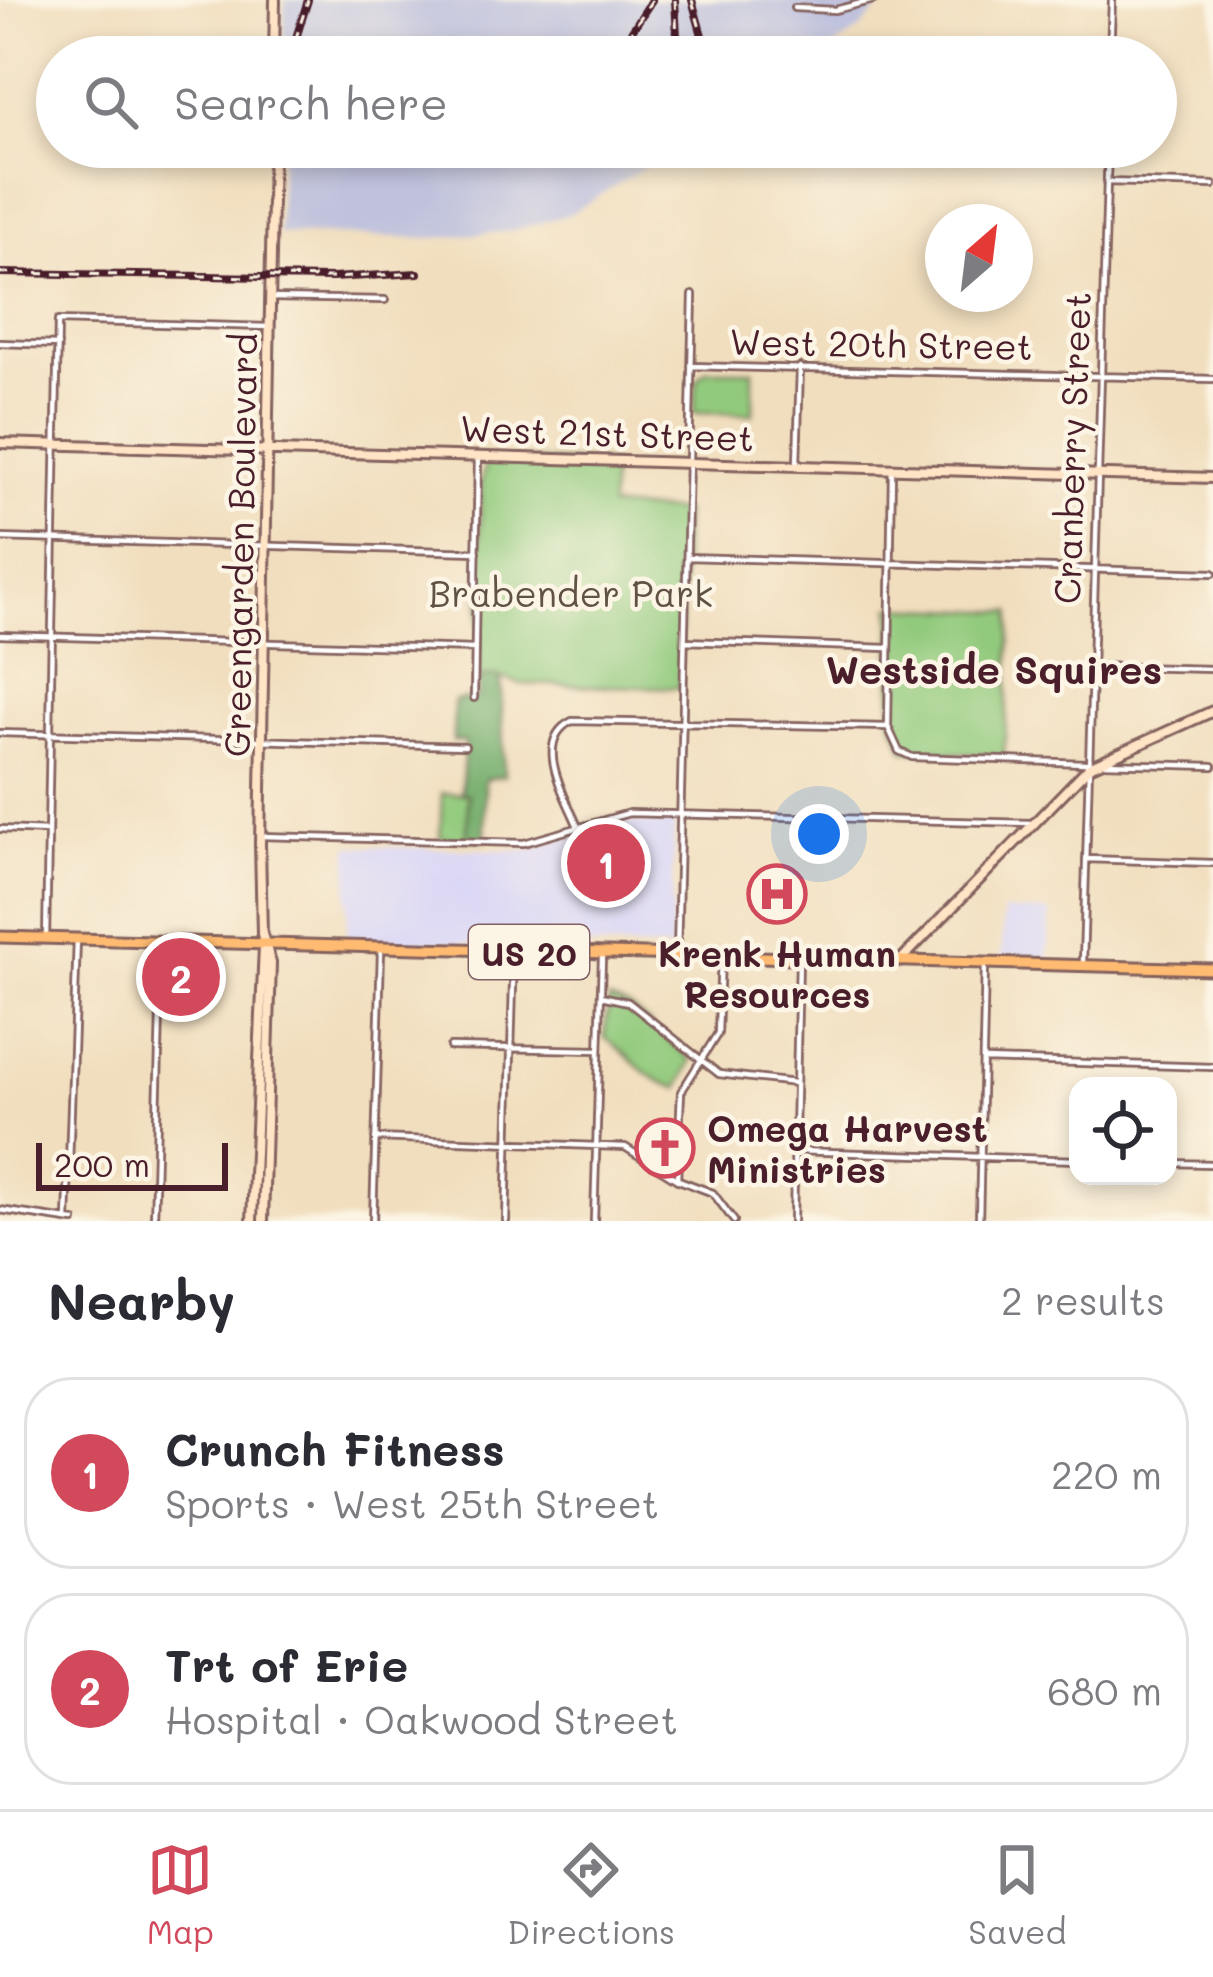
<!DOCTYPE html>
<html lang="en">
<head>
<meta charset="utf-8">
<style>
	body { margin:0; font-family:Mali,sans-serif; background:#f7f7f7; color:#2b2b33 }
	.controls { position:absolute; right:36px; bottom:36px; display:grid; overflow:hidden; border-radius:24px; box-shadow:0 6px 18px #0003 }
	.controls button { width:108px; height:108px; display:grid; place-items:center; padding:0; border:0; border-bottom:3px solid #e1e1e2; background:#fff; color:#2b2b33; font:60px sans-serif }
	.compass { position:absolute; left:925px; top:204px; width:108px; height:108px; border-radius:50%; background:#fff; box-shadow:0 6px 18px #0003; rotate:28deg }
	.scale { position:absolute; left:36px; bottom:30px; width:192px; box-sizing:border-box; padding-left:12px; border:6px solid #4a1f2b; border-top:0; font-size:33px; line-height:42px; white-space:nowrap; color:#4a1f2b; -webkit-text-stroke:9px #fcf5e5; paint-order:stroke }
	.you { position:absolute; left:819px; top:834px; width:42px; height:42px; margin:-30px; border:9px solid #fff; border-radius:50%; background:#1a73e8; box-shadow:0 0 0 18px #1a73e833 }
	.badge { display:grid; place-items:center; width:78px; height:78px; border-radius:50%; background:#d1495b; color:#fff; font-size:39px; font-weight:700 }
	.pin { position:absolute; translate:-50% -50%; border:6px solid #fff; box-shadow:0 3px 12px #0006 }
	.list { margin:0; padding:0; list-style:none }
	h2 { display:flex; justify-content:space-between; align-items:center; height:156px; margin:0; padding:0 48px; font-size:51px }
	h2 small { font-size:39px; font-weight:400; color:#7c7c81 }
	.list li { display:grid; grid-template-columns:78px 1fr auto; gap:36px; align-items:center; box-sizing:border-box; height:192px; margin:0 24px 24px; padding:0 24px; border:3px solid #e1e1e2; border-radius:48px }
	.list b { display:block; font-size:45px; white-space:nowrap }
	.list p { margin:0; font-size:39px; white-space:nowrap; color:#7c7c81 }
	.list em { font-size:39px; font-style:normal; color:#7c7c81 }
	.icon { flex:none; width:66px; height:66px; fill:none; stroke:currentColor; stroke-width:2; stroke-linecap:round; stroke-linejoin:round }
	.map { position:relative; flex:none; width:1213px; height:1221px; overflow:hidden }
	.search { position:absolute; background:#fff; box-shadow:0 6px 18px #0003; left:36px; right:36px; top:36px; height:132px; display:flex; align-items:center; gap:30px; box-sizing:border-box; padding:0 42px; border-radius:66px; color:#7c7c81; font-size:45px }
	.sheet { height:588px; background:#fff }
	nav { display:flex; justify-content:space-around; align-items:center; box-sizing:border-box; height:168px; border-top:3px solid #e1e1e2; background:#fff; font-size:33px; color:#7c7c81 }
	nav a { display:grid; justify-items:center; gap:6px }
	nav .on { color:#d1495b }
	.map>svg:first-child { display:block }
</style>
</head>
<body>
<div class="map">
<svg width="1213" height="1221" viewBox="0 0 1213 1221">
	<rect width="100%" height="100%" fill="#fcf5e5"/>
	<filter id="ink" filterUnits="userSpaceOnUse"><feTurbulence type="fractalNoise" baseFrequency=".00833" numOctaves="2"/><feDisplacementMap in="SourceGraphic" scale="24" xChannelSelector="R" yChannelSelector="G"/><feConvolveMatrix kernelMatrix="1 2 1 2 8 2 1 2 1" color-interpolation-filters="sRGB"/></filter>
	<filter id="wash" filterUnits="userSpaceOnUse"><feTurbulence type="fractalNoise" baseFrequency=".004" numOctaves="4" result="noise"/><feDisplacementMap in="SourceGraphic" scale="48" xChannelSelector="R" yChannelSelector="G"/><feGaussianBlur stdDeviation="2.7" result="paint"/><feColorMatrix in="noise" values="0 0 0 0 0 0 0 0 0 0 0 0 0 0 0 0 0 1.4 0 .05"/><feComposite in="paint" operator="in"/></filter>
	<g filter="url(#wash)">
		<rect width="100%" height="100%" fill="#f1debe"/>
		<path fill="#d9d6f7" d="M619,822L674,823L671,949L347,940L349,846L524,851Z
			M1003,911L1050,912L1048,959L1002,958Z
			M167,949L206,950V987L165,986Z"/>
		<path fill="#c0c2dd" d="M285,0H886L859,31L818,57H283Z
			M281,147H676L570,214L510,231L433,238L279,234Z"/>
		<path fill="#92ca7d" stroke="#6e7454" stroke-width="3" d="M706,370H753V414L694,413L697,380Z
			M487,459L612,463L610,507L684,512L679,688L521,684L492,675L479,679L481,482Z
			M892,607L1012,612L1004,756L905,750L892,721Z
			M442,793L468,794L467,839L440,838Z
			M609,1000L631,1008L692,1060L679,1088C644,1080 631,1055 604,1037Z"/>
		<path fill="#75ae6c" stroke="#60664c" stroke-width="3" d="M493,675L501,680L504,776L485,779V840L467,839L468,794L461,793L465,742L453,741L454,701L478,697L479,679Z"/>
	</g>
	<g filter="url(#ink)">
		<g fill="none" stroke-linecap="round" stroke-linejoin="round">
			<g stroke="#84625e" stroke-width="10">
				<path id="street" d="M794,8L835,10L874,0
					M1110,57L1112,0
					M1107,182L1213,185
					M270,298L385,300
					M0,343L58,345
					M691,366L1213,379
					M797,464L800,367
					M892,469L888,727L899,751L912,757L1086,763
					M0,538L477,552
					M687,557L1213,573
					M0,635L475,649
					M685,641L888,648
					M1092,666L1213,669
					M474,698L478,456
					M0,733L465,746
					M1104,763L1213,766
					M578,827C566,797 531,741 572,721L888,727
					M0,829L48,831
					M261,836L524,843L629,813L1030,823
					M1086,859L1213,863
					M46,938L58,321L269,327
					M677,954L693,295
					M1083,963L1108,147
					M601,996L628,1002L719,1074L795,1083
					M450,1047L599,1050
					M985,1060L1213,1067
					M375,1138L625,1147L676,1179L713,1193L734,1221
					M795,1151L1078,1160
					M1168,1163L1213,1164
					M677,1180L681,1092L718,1033L721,957
					M0,1210L74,1221
					M67,1220L77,939
					M154,1221L162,945
					M373,1221L381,951
					M506,1221L514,951
					M594,1221L602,957
					M793,1221L799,959
					M979,1221L985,964"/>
			</g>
			<g stroke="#84625e" stroke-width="14">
				<path id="secondary" d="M274,57L275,0
					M0,443L1213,478
					M900,961L1089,767L1213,711
					M252,1221L264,946
					M263,1221L271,963L262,934L260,844L273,147"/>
			</g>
			<g stroke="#84625e" stroke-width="15">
				<path id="primary" d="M0,937L1213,969"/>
			</g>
			<use href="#street" stroke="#fff" stroke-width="4.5"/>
			<use href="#secondary" stroke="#ffe4c6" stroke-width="8"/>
			<use href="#primary" stroke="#ffbb71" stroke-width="9"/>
			<g stroke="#4a1f2b" stroke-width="8">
				<path id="rail" d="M675,0L678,55
					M692,0L708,57
					M290,57L308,0
					M597,57L627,38L652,0
					M0,273L332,278L418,273"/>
			</g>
			<use href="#rail" stroke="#fcf5e5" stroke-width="3" stroke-dasharray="9" stroke-linecap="butt"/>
		</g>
	</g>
	<defs>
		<g id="hospital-ring" transform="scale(3)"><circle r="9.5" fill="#fcf5e5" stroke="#d1495b" stroke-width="1.5"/><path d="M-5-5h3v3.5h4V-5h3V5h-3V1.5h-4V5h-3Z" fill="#d1495b"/></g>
		<g id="church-ring" transform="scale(3)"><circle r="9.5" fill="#fcf5e5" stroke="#d1495b" stroke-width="1.5"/><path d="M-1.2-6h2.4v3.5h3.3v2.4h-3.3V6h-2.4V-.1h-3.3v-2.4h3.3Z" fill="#d1495b"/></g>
	</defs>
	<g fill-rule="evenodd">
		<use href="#hospital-ring" x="777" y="894"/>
		<use href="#church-ring" x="665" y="1148"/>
	</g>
	<g text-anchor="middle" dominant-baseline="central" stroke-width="9" stroke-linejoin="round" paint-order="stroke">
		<rect fill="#fcf5e5" stroke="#7f5f63" stroke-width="3" x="469" y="925" width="120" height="54" rx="9"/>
		<g font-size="33" font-weight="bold" fill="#4a1f2b">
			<text x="529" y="952">US 20</text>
		</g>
		<g font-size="36" fill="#4a1f2b" stroke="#fcf5e5">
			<text transform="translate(881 343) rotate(1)">West 20th Street</text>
			<text transform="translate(607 432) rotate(2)">West 21st Street</text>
			<text transform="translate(1071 448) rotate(-88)">Cranberry Street</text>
			<text transform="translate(239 545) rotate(-89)">Greengarden Boulevard</text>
		</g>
		<g font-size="36" fill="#605244" stroke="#fcf5e5">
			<text x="571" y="592">Brabender Park</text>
		</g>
		<g font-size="36" font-weight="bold" fill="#4a1f2b" stroke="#fcf5e5">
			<text x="777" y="952">Krenk Human<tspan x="777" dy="41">Resources</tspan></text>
			<text x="707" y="1127" text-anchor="start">Omega Harvest<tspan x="707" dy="41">Ministries</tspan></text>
		</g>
		<g font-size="39" font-weight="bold" fill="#4a1f2b" stroke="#fcf5e5">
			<text x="994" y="668">Westside Squires</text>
		</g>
	</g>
</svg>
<div class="controls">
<button><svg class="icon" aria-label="locate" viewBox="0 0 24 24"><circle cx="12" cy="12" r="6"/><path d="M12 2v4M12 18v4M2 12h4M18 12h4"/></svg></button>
</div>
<svg class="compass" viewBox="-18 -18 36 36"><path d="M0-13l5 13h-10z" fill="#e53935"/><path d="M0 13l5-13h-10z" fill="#7c7c81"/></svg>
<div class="scale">200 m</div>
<div class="you"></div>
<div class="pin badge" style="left:606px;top:863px">1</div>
<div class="pin badge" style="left:181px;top:977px">2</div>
<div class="search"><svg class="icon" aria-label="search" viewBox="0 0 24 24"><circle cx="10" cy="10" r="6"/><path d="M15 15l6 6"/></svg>Search here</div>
</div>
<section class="sheet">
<h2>Nearby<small>2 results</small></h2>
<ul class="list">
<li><span class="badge">1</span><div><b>Crunch Fitness</b><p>Sports · West 25th Street</p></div><em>220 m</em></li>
<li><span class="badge">2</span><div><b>Trt of Erie</b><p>Hospital · Oakwood Street</p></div><em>680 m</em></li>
</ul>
</section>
<nav>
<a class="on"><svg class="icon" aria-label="map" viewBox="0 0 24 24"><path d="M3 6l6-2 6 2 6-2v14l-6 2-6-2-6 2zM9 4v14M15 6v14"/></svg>Map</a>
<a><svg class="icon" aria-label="directions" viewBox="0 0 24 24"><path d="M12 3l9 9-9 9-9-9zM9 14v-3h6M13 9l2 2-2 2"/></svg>Directions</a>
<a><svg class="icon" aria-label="saved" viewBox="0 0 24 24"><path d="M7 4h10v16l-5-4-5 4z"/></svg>Saved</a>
</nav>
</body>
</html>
